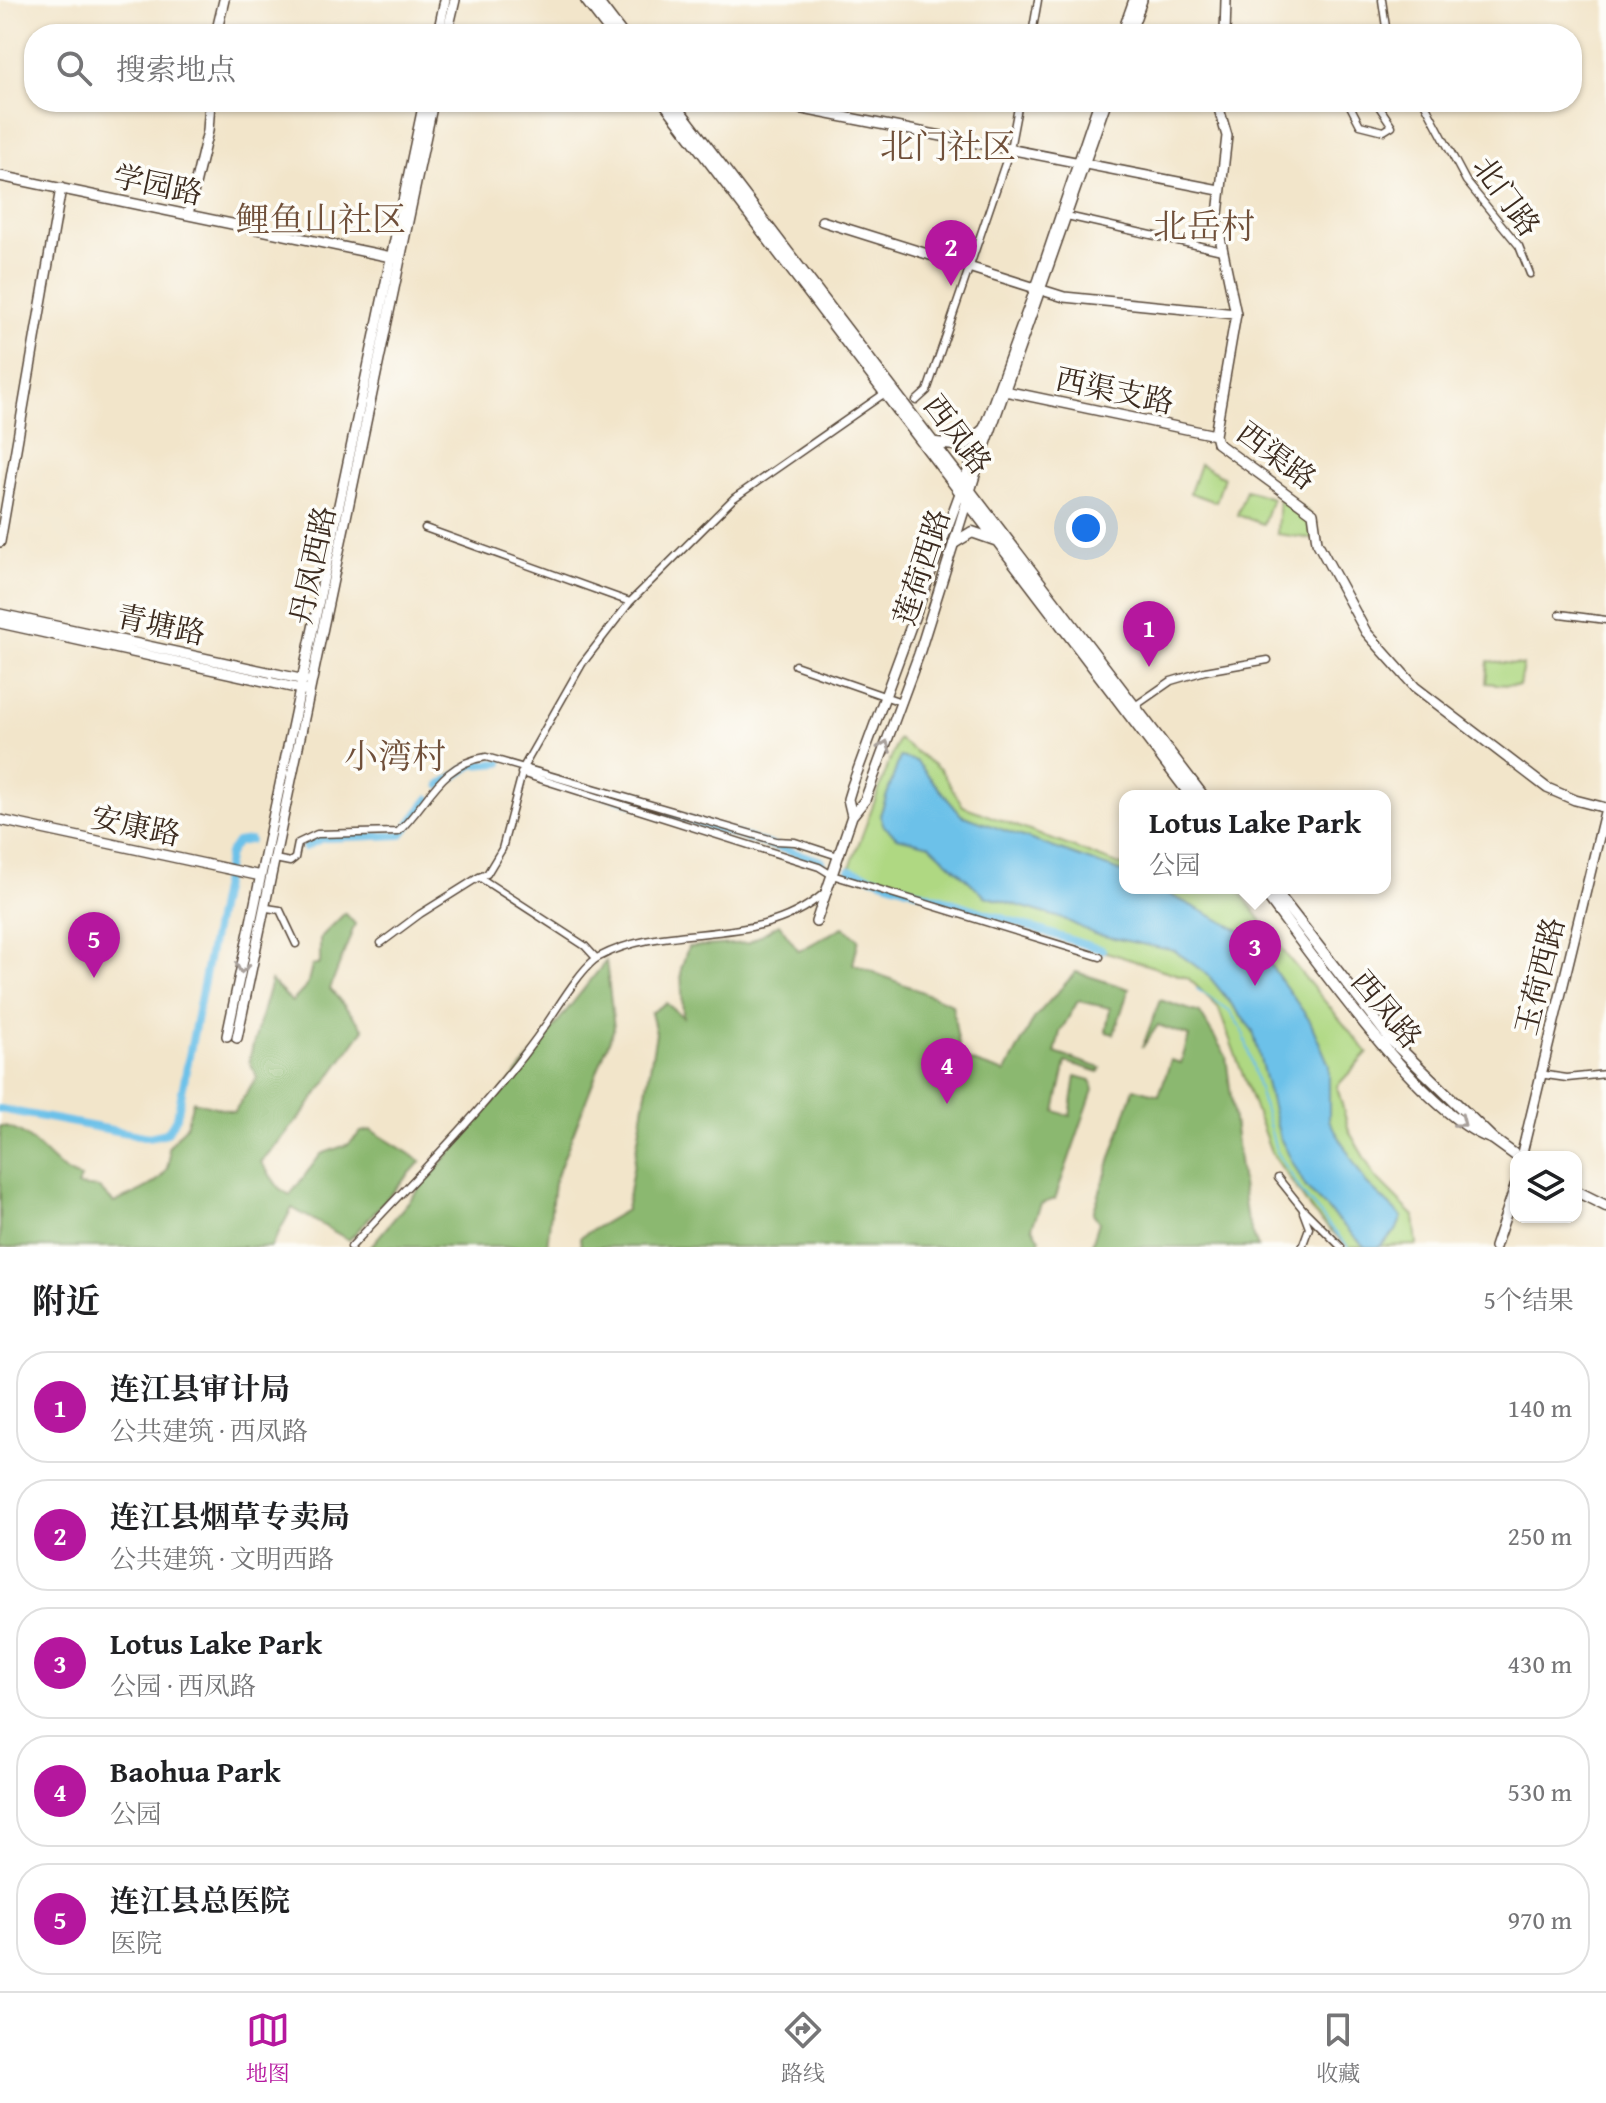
<!DOCTYPE html>
<html lang="zh">
<head>
<meta charset="utf-8">
<style>
	body { margin:0; font-family:"Gentium Book Plus","Noto Serif SC",serif; background:#f6f6f6; color:#202124 }
	.controls { position:absolute; right:24px; bottom:24px; display:grid; overflow:hidden; border-radius:16px; box-shadow:0 2px 6px #0004 }
	.controls button { width:72px; height:72px; display:grid; place-items:center; padding:0; border:0; border-bottom:2px solid #e0e0e0; background:#fff; color:#202124; font:40px sans-serif }
	.you { position:absolute; left:1086px; top:528px; width:28px; height:28px; margin:-20px; border:6px solid #fff; border-radius:50%; background:#1a73e8; box-shadow:0 0 0 12px #1a73e833 }
	.badge { display:grid; place-items:center; width:52px; height:52px; border-radius:50%; background:#b5179e; color:#fff; font-size:26px; font-weight:700 }
	.pin { position:absolute; translate:-50% -66px; filter:drop-shadow(0 2px 4px #0008) }
	.pin::after { content:''; position:absolute; top:42px; width:28px; height:24px; background:inherit; clip-path:polygon(0 0,100% 0,50% 100%) }
	.popup { position:absolute; left:1119px; top:790px; width:272px; height:104px; box-sizing:border-box; display:grid; place-content:center; border-radius:16px; background:#fff; filter:drop-shadow(0 2px 6px #0005); font-size:26px; white-space:nowrap; color:#757577 }
	.popup b { font-size:30px; color:#202124 }
	.popup::after { content:''; position:absolute; left:50%; top:100%; margin-left:-16px; border:16px solid transparent; border-top-color:#fff }
	.list { margin:0; padding:0; list-style:none }
	h2 { display:flex; justify-content:space-between; align-items:center; height:104px; margin:0; padding:0 32px; font-size:34px }
	h2 small { font-size:26px; font-weight:400; color:#757577 }
	.list li { display:grid; grid-template-columns:52px 1fr auto; gap:24px; align-items:center; box-sizing:border-box; height:112px; margin:0 16px 16px; padding:0 16px; border:2px solid #e0e0e0; border-radius:32px }
	.list b { display:block; font-size:30px; white-space:nowrap }
	.list p { margin:0; font-size:26px; white-space:nowrap; color:#757577 }
	.list em { font-size:26px; font-style:normal; color:#757577 }
	.icon { flex:none; width:44px; height:44px; fill:none; stroke:currentColor; stroke-width:2; stroke-linecap:round; stroke-linejoin:round }
	.map { position:relative; flex:none; width:1606px; height:1247px; overflow:hidden }
	.search { position:absolute; background:#fff; box-shadow:0 2px 6px #0004; left:24px; right:24px; top:24px; height:88px; display:flex; align-items:center; gap:20px; box-sizing:border-box; padding:0 28px; border-radius:32px; color:#757577; font-size:30px }
	.sheet { height:744px; background:#fff }
	nav { display:flex; justify-content:space-around; align-items:center; box-sizing:border-box; height:112px; border-top:2px solid #e0e0e0; background:#fff; font-size:22px; color:#757577 }
	nav a { display:grid; justify-items:center; gap:4px }
	nav .on { color:#b5179e }
	.map>svg:first-child { display:block }
</style>
</head>
<body>
<div class="map">
<svg width="1606" height="1247" viewBox="0 0 1606 1247">
	<rect width="100%" height="100%" fill="#fdfcf7"/>
	<filter id="ink" filterUnits="userSpaceOnUse"><feTurbulence type="fractalNoise" baseFrequency=".0125" numOctaves="2"/><feDisplacementMap in="SourceGraphic" scale="16" xChannelSelector="R" yChannelSelector="G"/><feConvolveMatrix kernelMatrix="1 2 1 2 8 2 1 2 1" color-interpolation-filters="sRGB"/></filter>
	<filter id="wash" filterUnits="userSpaceOnUse"><feTurbulence type="fractalNoise" baseFrequency=".006" numOctaves="4" result="noise"/><feDisplacementMap in="SourceGraphic" scale="32" xChannelSelector="R" yChannelSelector="G"/><feGaussianBlur stdDeviation="1.8" result="paint"/><feColorMatrix in="noise" values="0 0 0 0 0 0 0 0 0 0 0 0 0 0 0 0 0 1.4 0 .05"/><feComposite in="paint" operator="in"/></filter>
	<g filter="url(#wash)">
		<rect width="100%" height="100%" fill="#f2e5ca"/>
		<path fill="#afd882" stroke="#758150" stroke-width="2" d="M1200,464L1224,477L1216,502L1190,493Z
			M1246,490L1272,498L1263,524L1237,515Z
			M1279,495L1308,512L1314,539L1277,534Z
			M1488,661L1523,665L1519,686L1486,683Z
			M898,739L940,769L963,806L1125,867V888H1237L1291,961L1368,1053L1337,1086L1349,1131L1376,1178L1414,1216L1417,1245L1348,1247L1314,1214L1271,1152L1218,1007L1188,978L849,870Z"/>
		<path fill="#8bb870" stroke="#637147" stroke-width="2" d="M345,913L355,924L330,989L364,1029L303,1114L261,1162L279,1188L290,1195L321,1154L349,1144L361,1132L371,1130L421,1161L349,1240L292,1208L271,1247H0V1126C36,1130 48,1169 81,1178L77,1186L99,1188L114,1203C138,1191 177,1181 168,1148L186,1126L193,1101L234,1112L257,1077L249,1060L271,981L292,1002L307,986L312,966L320,964V938Z
			M779,924L799,951L843,927L859,939L853,964L952,1004L961,1058L1005,1073L1035,1017L1076,972L1129,989L1114,1034L1106,1032L1110,1008L1078,1001L1060,1032L1055,1053L1101,1068L1099,1072L1066,1062L1055,1111L1070,1116L1076,1076L1091,1080L1093,1090L1055,1199L1041,1204L1032,1227L1040,1239L1037,1247H581L580,1237L626,1210L656,1033L651,1013L666,1003L683,1017L681,969L688,947L748,943Z
			M606,961L614,1028L554,1183L547,1247H370L515,1076Z
			M1160,1000L1200,1013L1226,1056L1246,1216L1258,1247H1091L1099,1222L1093,1213L1134,1088L1159,1095L1171,1060L1181,1063L1189,1036L1158,1025L1142,1048Z"/>
		<path fill="#6cc1e9" stroke="#547684" stroke-width="2" d="M900,757L916,761L961,815L1125,873V888H1157L1249,935L1310,1021L1329,1065V1120L1366,1183L1402,1217L1396,1231L1379,1247H1365L1306,1188L1280,1138L1253,1031L1208,975L1175,951L1094,934L1064,919L985,896L930,845L897,837L884,826L880,815Z"/>
		<g fill="none" stroke-linecap="round" stroke-linejoin="round">
			<path stroke="#6cc1e9" stroke-width="2" d="M1197,989L1229,1010L1243,1031L1276,1150L1303,1194L1348,1247"/>
			<path stroke="#6cc1e9" stroke-width="8" d="M440,785L473,765L500,763
				M590,790L822,861
				M305,847L322,838L401,835L429,799
				M850,870L1102,950
				M0,1109L149,1137L167,1133L177,1117L229,854L237,842L250,840"/>
		</g>
	</g>
	<g filter="url(#ink)">
		<g fill="none" stroke-linecap="round" stroke-linejoin="round">
			<g stroke="#564638" stroke-width="9">
				<path id="street" d="M1382,0L1387,34
					M1032,34L1038,0
					M1348,102L1360,125L1384,131L1392,126L1376,102
					M1424,102L1466,181L1519,246L1530,274
					M1067,216L1222,251
					M916,401L927,391L1010,149L1019,102
					M425,528L630,602
					M1560,614L1606,620
					M795,665L901,702
					M1135,706L1171,681L1205,671L1268,660
					M521,773L819,867L832,875L1100,957
					M275,859L290,862L295,858L298,843L317,834L398,832C429,803 439,764 486,757L776,841L795,842L838,856
					M479,877L487,874L502,849L524,766L582,664L630,602L734,498L885,393
					M267,908L280,910L296,944
					M381,943L420,914L479,877L585,946L596,958
					M1539,1074L1567,1078L1606,1074
					M1278,1178L1302,1208L1341,1247
					M351,1247C418,1174 491,1104 547,1023C558,1007 583,965 599,957C670,919 756,951 823,894
					M1302,1247L1309,1228L1303,1212"/>
			</g>
			<g stroke="#564638" stroke-width="12">
				<path id="secondary" d="M216,34L224,0
					M438,34L445,0
					M447,34L455,0
					M1122,34L1134,0
					M1130,34L1142,0
					M1225,34L1226,0
					M767,102L1219,190
					M1217,102L1227,136L1217,223L1236,314L1215,435L1217,443L1313,513L1317,542L1366,632L1415,687L1547,788L1575,800L1606,808
					M0,176L396,258
					M188,214L208,131L210,102
					M822,221L1064,297L1236,314
					M1005,391L1215,435
					M0,542L61,188
					M0,614L305,680
					M0,623L305,690
					M852,816L848,799L852,786L1039,279L1099,102
					M0,820L261,876
					M816,922L852,816L865,800L919,654L976,472L1106,102
					M227,1036L424,102
					M237,1038L433,102
					M1521,1157L1606,808
					M1495,1247L1516,1184"/>
			</g>
			<g stroke="#564638" stroke-width="13">
				<path id="primary" d="M586,0L612,34
					M596,0L622,34
					M664,102L1191,796
					M673,102L1203,796
					M936,443L964,446L983,430
					M954,543L972,532L995,540
					M1261,888C1309,950 1423,1118 1493,1139
					M1273,888L1391,1040L1493,1139L1518,1157
					M1576,1191L1606,1206"/>
			</g>
			<use href="#street" stroke="#fff" stroke-width="6"/>
			<use href="#secondary" stroke="#fff" stroke-width="9"/>
			<use href="#primary" stroke="#fff" stroke-width="10"/>
		</g>
		<defs><path id="oneway-chevron" d="M-2-3.5L2.5 0L-2 3.5" fill="none" stroke-width="1.6" stroke-linecap="round" stroke-linejoin="round" transform="scale(2)"/></defs>
		<g stroke="#a79f9a">
			<use href="#oneway-chevron" transform="translate(885 746) rotate(-70)"/>
			<use href="#oneway-chevron" transform="translate(242 968) rotate(102)"/>
			<use href="#oneway-chevron" transform="translate(1461 1122) rotate(38)"/>
		</g>
	</g>
	<g text-anchor="middle" dominant-baseline="central" stroke-width="7" stroke-linejoin="round" paint-order="stroke">
		<g font-size="30" fill="#3b2a1e" stroke="#fdfcf7">
			<text transform="translate(158 184) rotate(12)">学园路</text>
			<text transform="translate(1507 196) rotate(54)">北门路</text>
			<text transform="translate(1115 390) rotate(12)">西渠支路</text>
			<text transform="translate(958 434) rotate(53)">西凤路</text>
			<text transform="translate(1277 455) rotate(37)">西渠路</text>
			<text transform="translate(312 565) rotate(-78)">丹凤西路</text>
			<text transform="translate(921 567) rotate(-72)">莲荷西路</text>
			<text transform="translate(161 624) rotate(12)">青塘路</text>
			<text transform="translate(136 825) rotate(12)">安康路</text>
			<text transform="translate(1539 976) rotate(-76)">玉荷西路</text>
			<text transform="translate(1387 1009) rotate(50)">西凤路</text>
		</g>
		<g font-size="34" fill="#70503a" stroke="#fdfcf7">
			<text x="948" y="145">北门社区</text>
			<text x="321" y="218">鲤鱼山社区</text>
			<text x="1204" y="225">北岳村</text>
			<text x="395" y="755">小湾村</text>
		</g>
	</g>
</svg>
<div class="controls">
<button><svg class="icon" aria-label="layers" viewBox="0 0 24 24"><path d="M12 4l9 5-9 5-9-5zM3 14l9 5 9-5"/></svg></button>
</div>
<div class="you"></div>
<div class="pin badge" style="left:1149px;top:667px">1</div>
<div class="pin badge" style="left:951px;top:286px">2</div>
<div class="pin badge" style="left:1255px;top:986px">3</div>
<div class="popup"><b>Lotus Lake Park</b>公园</div>
<div class="pin badge" style="left:947px;top:1104px">4</div>
<div class="pin badge" style="left:94px;top:978px">5</div>
<div class="search"><svg class="icon" aria-label="search" viewBox="0 0 24 24"><circle cx="10" cy="10" r="6"/><path d="M15 15l6 6"/></svg>搜索地点</div>
</div>
<section class="sheet">
<h2>附近<small>5个结果</small></h2>
<ul class="list">
<li><span class="badge">1</span><div><b>连江县审计局</b><p>公共建筑 · 西凤路</p></div><em>140 m</em></li>
<li><span class="badge">2</span><div><b>连江县烟草专卖局</b><p>公共建筑 · 文明西路</p></div><em>250 m</em></li>
<li><span class="badge">3</span><div><b>Lotus Lake Park</b><p>公园 · 西凤路</p></div><em>430 m</em></li>
<li><span class="badge">4</span><div><b>Baohua Park</b><p>公园</p></div><em>530 m</em></li>
<li><span class="badge">5</span><div><b>连江县总医院</b><p>医院</p></div><em>970 m</em></li>
</ul>
</section>
<nav>
<a class="on"><svg class="icon" aria-label="map" viewBox="0 0 24 24"><path d="M3 6l6-2 6 2 6-2v14l-6 2-6-2-6 2zM9 4v14M15 6v14"/></svg>地图</a>
<a><svg class="icon" aria-label="directions" viewBox="0 0 24 24"><path d="M12 3l9 9-9 9-9-9zM9 14v-3h6M13 9l2 2-2 2"/></svg>路线</a>
<a><svg class="icon" aria-label="saved" viewBox="0 0 24 24"><path d="M7 4h10v16l-5-4-5 4z"/></svg>收藏</a>
</nav>
</body>
</html>
